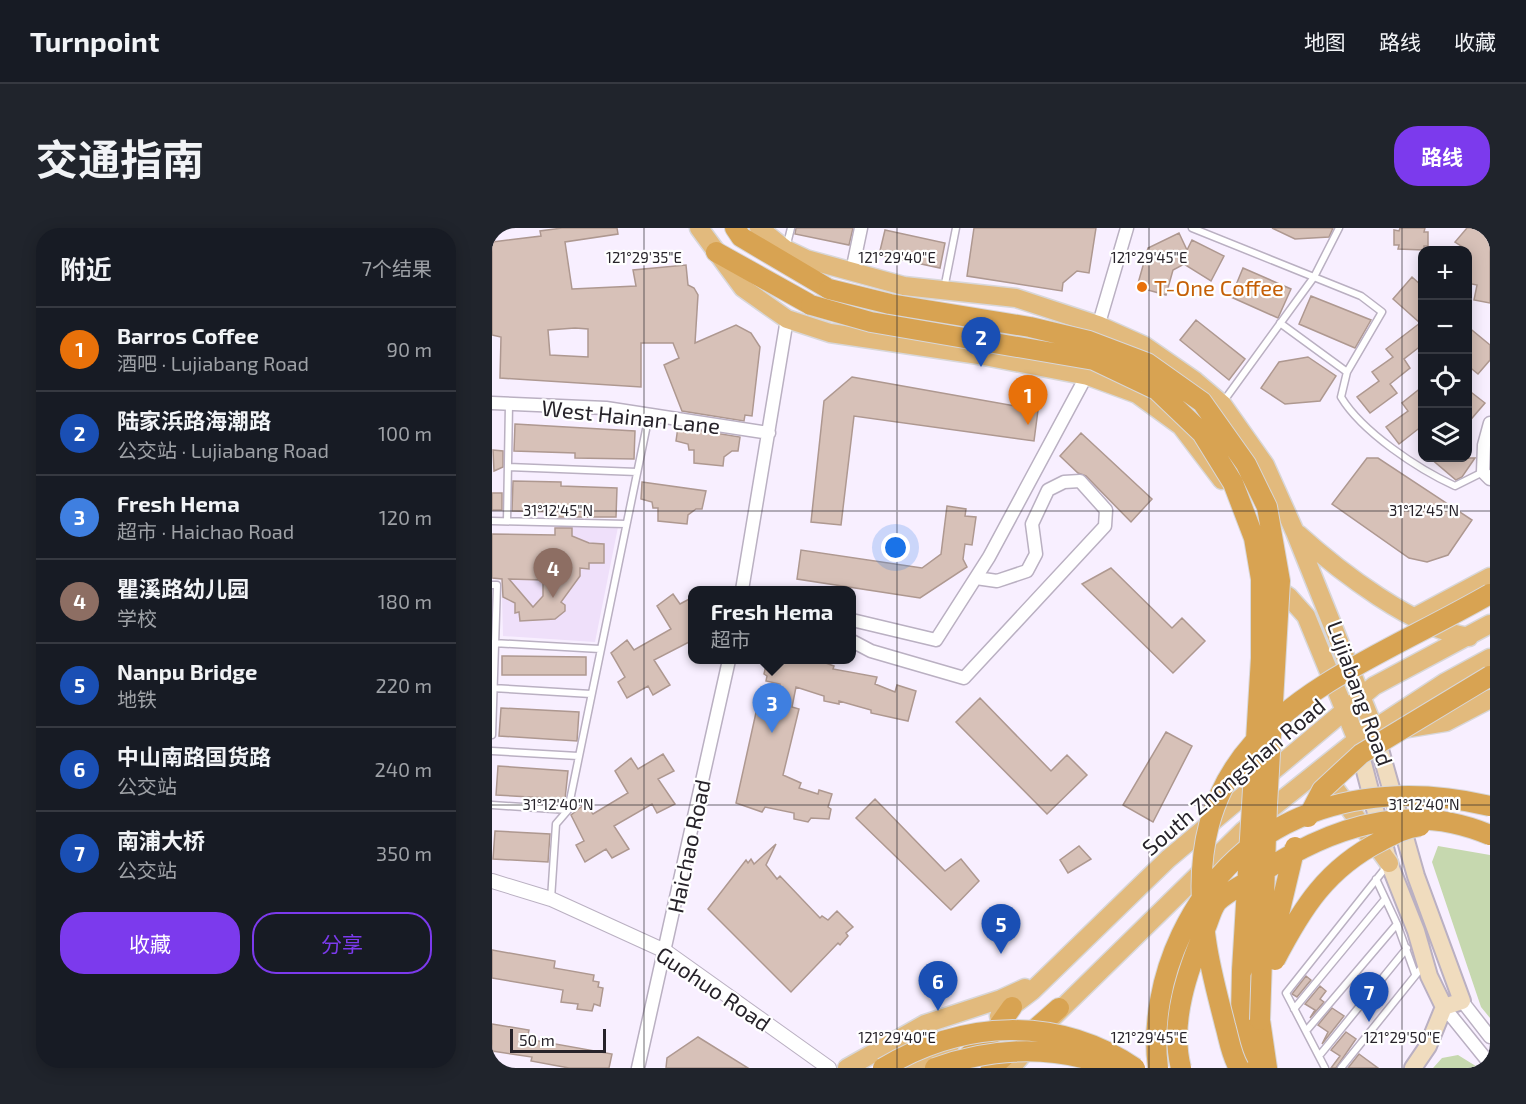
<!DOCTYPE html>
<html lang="zh">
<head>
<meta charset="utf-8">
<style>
	body { margin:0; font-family:"Exo 2","Noto Sans SC",sans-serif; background:#20242c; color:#f1f3f6 }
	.controls { position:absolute; right:18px; top:18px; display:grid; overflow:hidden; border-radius:12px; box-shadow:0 3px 15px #0003 }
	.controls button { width:54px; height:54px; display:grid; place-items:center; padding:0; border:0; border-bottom:2px solid #363941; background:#171b24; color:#f1f3f6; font:30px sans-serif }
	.scale { position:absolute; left:18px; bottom:15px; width:96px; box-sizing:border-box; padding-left:6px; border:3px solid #27232a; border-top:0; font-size:16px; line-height:21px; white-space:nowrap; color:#27232a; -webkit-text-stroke:4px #fff; paint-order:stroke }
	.you { position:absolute; left:404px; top:320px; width:21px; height:21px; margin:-15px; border:4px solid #fff; border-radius:50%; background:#1a73e8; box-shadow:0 0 0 9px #1a73e833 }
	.badge { display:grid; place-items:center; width:39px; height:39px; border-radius:50%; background:#7c3aed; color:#fff; font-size:20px; font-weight:700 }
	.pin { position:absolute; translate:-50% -50px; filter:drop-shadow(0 2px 3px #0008) }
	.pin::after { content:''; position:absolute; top:32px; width:21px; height:18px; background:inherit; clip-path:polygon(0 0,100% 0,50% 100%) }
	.popup { position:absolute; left:196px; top:358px; width:168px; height:78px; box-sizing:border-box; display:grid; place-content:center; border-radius:12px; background:#171b24; filter:drop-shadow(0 2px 4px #0005); font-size:20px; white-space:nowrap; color:#9ea1a6 }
	.popup b { font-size:22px; color:#f1f3f6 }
	.popup::after { content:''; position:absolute; left:50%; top:100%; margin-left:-12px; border:12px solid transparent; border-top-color:#171b24 }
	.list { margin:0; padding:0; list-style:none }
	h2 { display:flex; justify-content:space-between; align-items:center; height:78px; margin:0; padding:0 24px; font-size:26px }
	h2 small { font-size:20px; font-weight:400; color:#9ea1a6 }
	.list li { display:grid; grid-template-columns:39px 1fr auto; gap:18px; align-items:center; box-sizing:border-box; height:84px; padding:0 24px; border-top:2px solid #363941 }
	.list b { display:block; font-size:22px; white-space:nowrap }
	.list p { margin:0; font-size:20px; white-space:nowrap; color:#9ea1a6 }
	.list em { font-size:20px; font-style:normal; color:#9ea1a6 }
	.actions { display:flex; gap:12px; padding:18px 24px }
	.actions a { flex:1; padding:14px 0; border:2px solid #7c3aed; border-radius:24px; text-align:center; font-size:21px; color:#7c3aed }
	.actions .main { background:#7c3aed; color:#fff }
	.icon { flex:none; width:33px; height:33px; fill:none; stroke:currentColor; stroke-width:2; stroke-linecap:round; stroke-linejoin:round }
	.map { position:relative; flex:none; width:998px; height:840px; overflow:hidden; border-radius:24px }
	header { display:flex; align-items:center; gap:36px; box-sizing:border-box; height:84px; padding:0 30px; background:#171b24; border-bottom:2px solid #363941 }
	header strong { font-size:28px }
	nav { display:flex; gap:33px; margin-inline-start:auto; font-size:21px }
	.intro { display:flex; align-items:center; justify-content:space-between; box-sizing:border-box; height:144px; padding:0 36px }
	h1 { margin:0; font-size:42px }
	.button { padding:15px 27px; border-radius:24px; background:#7c3aed; color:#fff; font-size:21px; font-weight:700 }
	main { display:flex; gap:36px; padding:0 36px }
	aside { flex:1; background:#171b24; border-radius:24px; box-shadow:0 3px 15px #0003 }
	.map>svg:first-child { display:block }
</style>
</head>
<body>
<header>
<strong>Turnpoint</strong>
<nav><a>地图</a><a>路线</a><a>收藏</a></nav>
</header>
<div class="intro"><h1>交通指南</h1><a class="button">路线</a></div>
<main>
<aside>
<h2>附近<small>7个结果</small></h2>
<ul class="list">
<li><span class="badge" style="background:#e8710a">1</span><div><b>Barros Coffee</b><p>酒吧 · Lujiabang Road</p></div><em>90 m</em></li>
<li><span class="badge" style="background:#1a4fb4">2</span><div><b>陆家浜路海潮路</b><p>公交站 · Lujiabang Road</p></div><em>100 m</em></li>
<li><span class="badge" style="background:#3f7fe0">3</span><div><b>Fresh Hema</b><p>超市 · Haichao Road</p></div><em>120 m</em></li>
<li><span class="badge" style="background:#8d6e63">4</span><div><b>瞿溪路幼儿园</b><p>学校</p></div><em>180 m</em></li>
<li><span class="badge" style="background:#1a4fb4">5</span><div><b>Nanpu Bridge</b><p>地铁</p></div><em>220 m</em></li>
<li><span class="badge" style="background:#1a4fb4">6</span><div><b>中山南路国货路</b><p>公交站</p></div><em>240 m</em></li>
<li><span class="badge" style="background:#1a4fb4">7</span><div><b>南浦大桥</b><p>公交站</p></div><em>350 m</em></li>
</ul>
<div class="actions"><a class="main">收藏</a><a>分享</a></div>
</aside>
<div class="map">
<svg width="998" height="840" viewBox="0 0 998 840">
	<rect width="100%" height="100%" fill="#f8efff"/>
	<path fill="#efe0fa" d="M63,299H126L103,414L11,408L9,330L61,332Z"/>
	<path fill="#c6d8af" d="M946,618L998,627V790L989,779L940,634Z
		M966,827L987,840H941L950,830Z"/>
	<path fill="#d7c1b8" stroke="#ae9890" stroke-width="1.5" fill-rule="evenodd" d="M70,0H125L126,6L73,14L80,61L144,58L141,42L194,37L196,57L202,60L206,67L203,115L244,97L259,105L268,119L260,188L253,187L252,193L190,183L172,137L187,130L181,115H149V159L8,150L9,109L0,107V14L49,8L48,3ZM83,100L96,101V129L58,127L56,102Z
		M304,0H361L357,17L303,6Z
		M482,0H604L597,45L585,43L571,55L570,63L475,48Z
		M780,0H841L837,9L803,11Z
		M908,0H933L932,4H936V18H932V22L906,21L907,17H902V2L907,3Z
		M975,0H995L998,3V75L982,72L985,57L975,55V22L963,14Z
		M393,2L453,15L448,40L387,27Z
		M687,5L695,22L700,12L732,28L719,53L692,36L681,42L674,67L645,59L656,20Z
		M751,40L799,61L786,90L739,69Z
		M920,49L930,58V117L912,131L918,140L898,156L905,165L878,185L865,169L887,153L880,144L901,129L894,121L928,95L901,71Z
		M819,68L879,92L863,120L807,96Z
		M704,92L753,131L737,152L688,112Z
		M975,98L998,117V132L986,146L975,137Z
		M816,129L844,148L828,173L793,176L769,160L787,134Z
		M360,149L546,182L542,213L362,188L349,297L319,294L332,173Z
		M930,159V198L907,216L894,199L916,183L910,175Z
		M975,161L993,175L975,196Z
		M23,196L143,203L142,231L83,230V225L22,223Z
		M186,199L248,209L246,223H240L232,229L231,238L202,235V222H197L196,216L184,213Z
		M589,205L660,271L639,294L594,248L586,245L568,228Z
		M1,222L11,223V239L2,243Z
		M875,230H886L980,292L956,327L935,334L917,330L840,276Z
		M938,230H983L970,249L964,252Z
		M21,253L69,254V258L125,260L124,289H64V284L20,283Z
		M150,254L214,263L210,281H204L196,287L195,296L166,293V280H161L160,274L149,271Z
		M0,265H10V282H0Z
		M455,278L474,281L473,288L484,289L480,317L473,316L471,331L475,339L428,370L305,351L309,322L430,340L449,326Z
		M63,300H80V308L97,315L112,316V335H97V341L88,340V348L69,374L73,377V383L63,391L28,393L27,384L23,385V375L11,369L10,351L0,350V306L63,307ZM17,351L51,352V368L41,379Z
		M619,340L680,400L690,390L713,413L681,445L590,356Z
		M181,366L188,376L201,369V412L162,432L178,457L161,467L156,458L135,470L126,454L133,449L119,425L135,412L142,422L179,401L165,378Z
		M10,428L94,429V447H10Z
		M280,432L331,434L342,438L341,441L385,449L383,456L403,464L405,457L424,463L416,493L379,485V482L347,473V476L332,473V468L304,459L300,479L307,481L291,547L309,555L307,560L326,566L327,562L340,566L336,579L339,581L337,591L319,590L316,594L302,591V585L273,579L270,584L244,575L267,471L289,477L288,456L274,453L275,448L272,446L274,437L278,438Z
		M488,470L559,543L575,527L595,547L555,586L464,494Z
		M9,480L87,484L85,513L7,508Z
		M674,504L700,518L661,594L631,577Z
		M171,526L182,543L166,551L183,576L165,585L160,576L122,598L137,621L120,630L114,621L93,634L84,617L92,613L79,587L93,576L101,586L136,565L123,543L139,530L146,541Z
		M6,538L76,543L73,571L4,567Z
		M383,571L453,643L469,631L487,653L459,682L364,590Z
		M3,603L58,606L56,634L1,631Z
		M284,616L274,637L285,651L288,648L328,690L330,688L336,692L345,683L361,699L354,705L356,708L348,717L346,715L299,764L216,681L254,632L256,635L259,631L262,636Z
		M587,618L599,631L576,645L568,632Z
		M0,722L63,733L62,740L102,747L101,753L107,754L106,759L111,760L108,778L102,776L100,783L85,781L86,776L69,774L71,762L0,750Z
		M814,748L819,752L805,769L800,766Z
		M828,758L834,763L828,771L832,774L818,790L823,782L813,776Z
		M840,780L852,788L830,816L836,804L826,797Z
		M0,796L37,802L35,811L120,826L117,840H77L39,833L40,829L0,823Z
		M854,804L864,811L844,840H839L848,828L839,822Z
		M206,809L256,840H174L175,830Z
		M867,826L886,840H856Z"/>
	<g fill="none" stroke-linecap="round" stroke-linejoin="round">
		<g stroke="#bab0c2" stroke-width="9">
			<path id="service" d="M700,0L869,68L890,84L855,144L849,169C870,204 926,241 963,258L991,244
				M294,20L299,0
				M452,61L464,0
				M788,95L855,144
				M731,174L822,49L847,0
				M16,239L145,244
				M0,293L134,296
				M15,293L17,176
				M0,357H5L0,507
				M1,415L108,421
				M0,460L99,466
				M0,523L86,528
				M0,577L76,582
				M884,651L905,696L923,746
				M59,671L64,596L76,582L157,187
				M802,781L893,671
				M814,803L905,696
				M827,828L915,720
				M833,840L794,765L895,638
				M849,840L931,738"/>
		</g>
		<g stroke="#bab0c2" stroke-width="15">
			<path id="minor" d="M360,43L369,0
				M605,102L635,0
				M0,175L114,180L277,205
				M998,195L992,217L991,244L998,251
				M250,362L295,91
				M360,392L444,412L497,329L597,143
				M360,413L379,423L472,450L613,298L614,282L588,253L572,254L556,262L540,296L544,326L535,343L505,353L484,350
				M970,773L998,809
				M952,779L998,836
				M146,840L237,432"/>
		</g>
		<g stroke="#bab0c2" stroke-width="16">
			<path id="tertiary" d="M0,653L59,671L173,723L337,840"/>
		</g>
		<g stroke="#bab0c2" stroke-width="20">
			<path id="secondary" d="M883,504L924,648L970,773L952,779L936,818L921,840
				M866,516L897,635L924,703L937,748L952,779"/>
		</g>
		<g stroke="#d8d7d9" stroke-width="21">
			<path id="primary" d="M207,0L251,60L295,91L338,105L487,127L596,148L645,166L689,198L730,252
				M267,0L293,21L314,31L412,58L524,70L606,97L651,117L703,153L730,176L773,237L803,304L883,503
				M806,306C847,343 922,401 977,409
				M778,356L797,369L814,388L865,512
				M923,389L998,349
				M911,501L954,494L998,471
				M839,555L897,635
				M507,788L540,763L676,631L882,458L998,396
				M559,791L751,603L865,512L952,455L998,430
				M355,840L433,796L509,771L533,760
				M417,840L458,817
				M519,840L540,815"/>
		</g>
		<g stroke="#d8d7d9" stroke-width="22">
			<path id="trunk" d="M243,0L249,9L337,61
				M224,24L319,77
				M750,742L749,786L755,840
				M768,792L775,840
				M470,834L503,803L520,779
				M499,840L567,780"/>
		</g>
		<use href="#service" stroke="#fff" stroke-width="6"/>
		<use href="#minor" stroke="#fff" stroke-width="12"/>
		<use href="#tertiary" stroke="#fff" stroke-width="14"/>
		<use href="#secondary" stroke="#f0dcbe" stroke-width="16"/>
		<use href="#primary" stroke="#e2ba7d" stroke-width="18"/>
		<use href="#trunk" stroke="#d8a352" stroke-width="20"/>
		<g stroke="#d8d7d9" stroke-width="22" stroke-linecap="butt">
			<path id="trunk-bridge" d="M337,61L398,76L538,99L597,113L655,135L710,174L754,236L775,279L788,353L775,577L768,792
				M319,77L379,94L602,132L665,162L710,205L741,255L762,310L769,351V430L750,742
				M816,589L830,562L869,526L998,448
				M778,724L803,619
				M783,732C810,680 835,640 889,613C902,606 913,600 928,598
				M391,840C471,792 564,787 643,840
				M443,840C499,820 558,817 614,837
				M666,840C660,796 670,747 689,707C747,584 873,548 998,578
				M689,840C677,794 696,741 714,699C717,692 720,680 725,674C735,664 751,657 763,649C833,601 914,571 998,607
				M747,840C739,827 737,811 733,797C726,769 718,741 714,712C680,496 846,453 998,366"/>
		</g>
		<use href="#trunk-bridge" stroke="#d8a352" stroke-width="20"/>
	</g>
	<path fill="none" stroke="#27232a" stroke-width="1.5" stroke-opacity="0.45" d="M152,0V840M405,0V840M657,0V840M910,0V840M0,283H998M0,577H998"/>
	<circle fill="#e8710a" stroke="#fff" stroke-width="2" cx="650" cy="59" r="6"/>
	<g text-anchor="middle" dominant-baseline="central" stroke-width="4.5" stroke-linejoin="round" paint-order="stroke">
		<g font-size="22" fill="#c56008" stroke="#fff" text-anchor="start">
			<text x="662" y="59">T-One Coffee</text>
		</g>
		<g font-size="22" fill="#27232a" stroke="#fff">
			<text transform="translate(139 188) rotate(6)">West Hainan Lane</text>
			<text transform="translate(869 465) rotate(70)">Lujiabang Road</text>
			<text transform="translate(741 548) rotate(-40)">South Zhongshan Road</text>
			<text transform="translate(196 618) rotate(-78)">Haichao Road</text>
			<text transform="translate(222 760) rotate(34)">Guohuo Road</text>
		</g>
	</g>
	<g font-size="15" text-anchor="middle" fill="#27232a" stroke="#fff" stroke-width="4.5" stroke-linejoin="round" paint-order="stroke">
		<text x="152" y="35">121°29'35"E</text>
		<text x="405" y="35">121°29'40"E</text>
		<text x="657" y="35">121°29'45"E</text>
		<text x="66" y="288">31°12'45"N</text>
		<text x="932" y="288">31°12'45"N</text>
		<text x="66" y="582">31°12'40"N</text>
		<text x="932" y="582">31°12'40"N</text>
		<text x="405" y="815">121°29'40"E</text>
		<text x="657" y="815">121°29'45"E</text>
		<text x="910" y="815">121°29'50"E</text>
	</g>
</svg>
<div class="controls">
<button>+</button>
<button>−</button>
<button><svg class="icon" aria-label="locate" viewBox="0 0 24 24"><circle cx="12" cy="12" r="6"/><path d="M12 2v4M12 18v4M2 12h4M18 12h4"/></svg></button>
<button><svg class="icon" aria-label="layers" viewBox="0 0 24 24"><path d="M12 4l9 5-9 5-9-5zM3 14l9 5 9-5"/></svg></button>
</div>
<div class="scale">50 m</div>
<div class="you"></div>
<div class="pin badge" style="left:536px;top:197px;background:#e8710a">1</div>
<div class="pin badge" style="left:489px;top:139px;background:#1a4fb4">2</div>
<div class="pin badge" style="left:280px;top:505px;background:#3f7fe0">3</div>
<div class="popup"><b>Fresh Hema</b>超市</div>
<div class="pin badge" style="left:61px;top:370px;background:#8d6e63">4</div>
<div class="pin badge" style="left:509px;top:726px;background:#1a4fb4">5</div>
<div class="pin badge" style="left:446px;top:783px;background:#1a4fb4">6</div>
<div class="pin badge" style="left:877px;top:794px;background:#1a4fb4">7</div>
</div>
</main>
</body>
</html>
